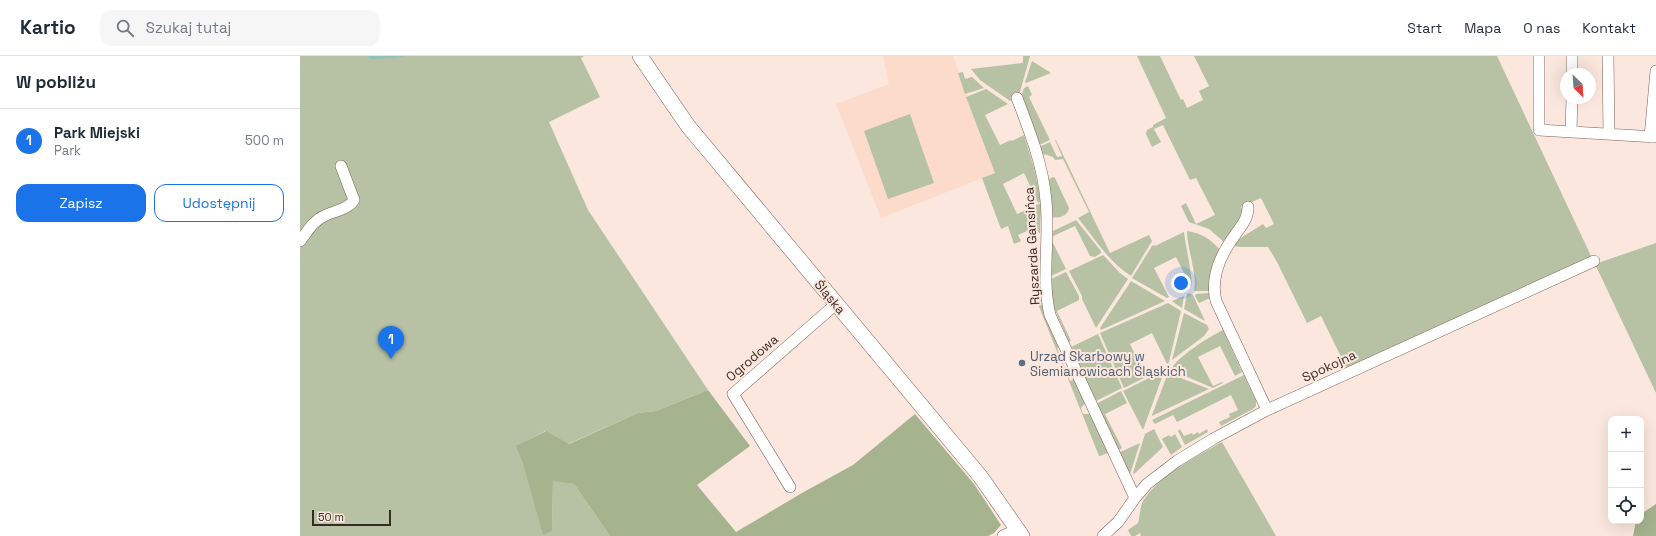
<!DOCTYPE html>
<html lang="pl">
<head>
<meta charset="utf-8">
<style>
	body { margin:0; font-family:"Space Grotesk",sans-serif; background:#f6f6f7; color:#1f2937 }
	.controls { position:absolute; right:12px; bottom:12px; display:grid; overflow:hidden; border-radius:8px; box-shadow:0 4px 16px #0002 }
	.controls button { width:36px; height:36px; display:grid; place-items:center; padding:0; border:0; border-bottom:1px solid #e0e1e3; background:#fff; color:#1f2937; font:20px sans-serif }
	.compass { position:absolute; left:1260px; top:12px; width:36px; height:36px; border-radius:50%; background:#fff; box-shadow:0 4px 16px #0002; rotate:155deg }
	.scale { position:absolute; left:12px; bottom:10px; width:79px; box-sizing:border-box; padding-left:4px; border:2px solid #382b25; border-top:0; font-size:11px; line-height:14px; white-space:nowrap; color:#382b25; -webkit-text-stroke:3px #fbe7dd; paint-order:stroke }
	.you { position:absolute; left:881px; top:227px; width:14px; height:14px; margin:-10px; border:3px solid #fff; border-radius:50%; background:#1a73e8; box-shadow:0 0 0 6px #1a73e833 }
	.badge { display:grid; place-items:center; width:26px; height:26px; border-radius:50%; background:#1a73e8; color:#fff; font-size:13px; font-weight:700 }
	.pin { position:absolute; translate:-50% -33px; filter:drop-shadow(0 1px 2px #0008) }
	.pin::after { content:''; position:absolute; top:21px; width:14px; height:12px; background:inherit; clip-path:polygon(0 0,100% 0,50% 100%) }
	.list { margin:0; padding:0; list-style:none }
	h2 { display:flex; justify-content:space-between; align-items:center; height:52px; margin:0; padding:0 16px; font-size:17px }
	h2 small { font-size:13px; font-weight:400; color:#747a83 }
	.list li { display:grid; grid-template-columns:26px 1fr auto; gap:12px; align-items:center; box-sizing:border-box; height:64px; padding:0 16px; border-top:1px solid #e0e1e3 }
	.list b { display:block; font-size:15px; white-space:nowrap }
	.list p { margin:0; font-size:13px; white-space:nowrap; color:#747a83 }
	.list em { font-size:13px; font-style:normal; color:#747a83 }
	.actions { display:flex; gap:8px; padding:12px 16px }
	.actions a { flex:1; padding:9px 0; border:1px solid #1a73e8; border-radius:12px; text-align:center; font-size:14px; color:#1a73e8 }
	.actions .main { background:#1a73e8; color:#fff }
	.icon { flex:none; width:22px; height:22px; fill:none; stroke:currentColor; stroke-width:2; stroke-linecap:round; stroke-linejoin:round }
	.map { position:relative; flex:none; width:1356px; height:480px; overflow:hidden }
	header { display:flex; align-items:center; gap:24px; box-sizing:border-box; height:56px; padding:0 20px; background:#fff; border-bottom:1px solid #e0e1e3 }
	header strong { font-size:19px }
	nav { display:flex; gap:22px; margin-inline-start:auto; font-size:14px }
	.search { width:280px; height:36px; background:#f6f6f7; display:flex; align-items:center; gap:10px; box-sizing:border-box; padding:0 14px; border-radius:12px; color:#747a83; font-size:15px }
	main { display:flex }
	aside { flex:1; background:#fff }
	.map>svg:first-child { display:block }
</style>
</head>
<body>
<header>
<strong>Kartio</strong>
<div class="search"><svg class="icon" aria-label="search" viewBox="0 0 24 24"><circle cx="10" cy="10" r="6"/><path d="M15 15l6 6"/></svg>Szukaj tutaj</div>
<nav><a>Start</a><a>Mapa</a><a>O nas</a><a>Kontakt</a></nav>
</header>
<main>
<aside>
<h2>W pobliżu<small></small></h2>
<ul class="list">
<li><span class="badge">1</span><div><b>Park Miejski</b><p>Park</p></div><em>500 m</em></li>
</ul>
<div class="actions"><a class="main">Zapisz</a><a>Udostępnij</a></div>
</aside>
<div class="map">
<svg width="1356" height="480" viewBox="0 0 1356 480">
	<rect width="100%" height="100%" fill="#fbe7dd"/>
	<path fill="#fcdbcb" d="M583,0H653L695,117L581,162L536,48L589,28Z"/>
	<path fill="#b7c2a5" d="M0,0H284L281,2L300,41L249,66L288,154L408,334L356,355L338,357L268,388L245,375L217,390L252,474L253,424L274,428L310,480H0Z
		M723,0H730L720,36L710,45L680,24L671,13L723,7Z
		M837,0H860L881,44L883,43L887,52L903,44L899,35L909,30L894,0H1197L1291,200L1047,313L1021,260L1007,267L977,206L968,191H940L934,190L939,183L963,168L966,172L974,168L961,142L941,151L944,159L932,177L924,186L909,173L889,166L881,150L886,147L896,168L915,159L896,122L890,124L863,69L854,73L861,86L852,91L846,78L847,74L853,71V69L866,62Z
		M732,5L751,17L726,27L725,26Z
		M663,16L665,23L672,21L684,32L665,38L658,17Z
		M728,30L732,39L729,41L750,84L739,89L722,38L724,32Z
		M686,33L708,48L685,59L700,89L711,84L712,85L724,79L734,112L741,145L738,147L724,117L703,128L717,158L741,147L740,177H739L736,171L718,179L721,185L714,188L708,170L701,173L682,122L695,117L666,41Z
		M610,58L634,127L588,143L564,75Z
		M755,84H756L810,197L849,179L852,185L831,220C809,206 794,182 778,162L789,156L763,103L755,104L753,101L744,98L743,101L739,91L750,86L757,101L762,100Z
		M753,121L755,122L769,152C768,160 758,163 751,161L749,123Z
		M776,164L801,195V197L795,201L790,200L775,170L751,181L753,175Z
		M887,175C901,177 911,183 920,194L911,221L909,235H894C898,220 887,193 887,175Z
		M884,176C885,187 894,226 891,231L876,201L854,212L869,241L867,242L832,222L852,190L854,189L855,190Z
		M751,183L766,213L751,220Z
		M1356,187V337L1295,208Z
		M803,199L820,217L828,223L796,272L782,243V240L769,215Z
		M766,216L779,240V244L757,255L771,285L769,286L752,247L751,223Z
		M831,225L865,245L801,274L800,272Z
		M738,237L761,290L757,292L770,325L776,323L786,346L781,352L783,358H791L808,397L800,400H799L734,238Z
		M889,237L893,239L905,265L884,253L887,238Z
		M909,237L910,242L899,247L895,240L896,238Z
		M884,240L882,252L873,246L872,245Z
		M868,247L881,255L869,306L867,308L852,277L830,288L845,319L855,314L856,316L824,332L800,277Z
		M884,257L907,269L909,273L904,280L872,304Z
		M923,274L942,316L935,320L920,290L898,301L913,330L922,326L923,327L913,332L871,314C876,301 911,280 923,274Z
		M798,278L822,332L796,345L771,291Z
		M863,315L864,316L843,374L823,335Z
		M868,317L909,333L852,360V359Z
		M944,319L956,345V350L953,353L921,370L919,366L930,361L929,358L938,354L931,339L877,366L873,359L855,368L852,364Z
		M821,335L827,347L805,358L822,392L817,395L796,348Z
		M854,373L863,391L834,418L833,417L845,378Z
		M880,373L884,380L892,377L893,379L898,376L899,378L907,373L908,376L885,389L878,375Z
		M875,378L882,391L871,399L862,383L869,379L871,381Z
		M922,386L976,480H841L840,477L835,480H831L828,474L838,467C840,460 840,451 843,445C860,419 895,401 922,386Z
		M840,387L830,418H829L818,397Z"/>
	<path fill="#a5b38f" d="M408,334L450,390L397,429L436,476L502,437L553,409L615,358L674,428L701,469L694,477L688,480H310L274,428L253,425L252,475L243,479L223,407L216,390L246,375L269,388L338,357L356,355Z
		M1356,448V480H1333L1336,465H1341V458Z"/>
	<path fill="#8fc1c1" d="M67,0H104C97,3 81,2 71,3Z"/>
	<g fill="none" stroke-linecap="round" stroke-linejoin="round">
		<g stroke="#7d6053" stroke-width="12">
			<path id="minor" d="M1239,0V74L1356,81
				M1308,0L1309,78
				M1272,18V0
				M717,42C730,76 743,109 746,145C750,183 741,222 750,259L835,442
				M1271,75L1272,42
				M1350,81L1356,15
				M948,151C948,163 942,169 935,179C921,198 910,221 916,245L967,354
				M0,185C7,176 13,165 24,160C33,155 48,154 54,144L41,110
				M490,431L433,338L536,248
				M703,480L718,473
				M803,480L818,466L835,442L847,428L877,405L913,383L967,354L1294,205"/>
		</g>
		<g stroke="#7d6053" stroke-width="16">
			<path id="secondary" d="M340,0L388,70L680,420L722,480"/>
		</g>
		<use href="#minor" stroke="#fff" stroke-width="11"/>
		<use href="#secondary" stroke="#fff" stroke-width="15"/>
	</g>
	<circle fill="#5c6f8a" stroke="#fbe7dd" stroke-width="1.5" cx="722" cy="307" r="4"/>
	<g text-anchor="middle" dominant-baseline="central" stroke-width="4" stroke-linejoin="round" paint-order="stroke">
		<g font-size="13" fill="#382b25" stroke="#fbe7dd">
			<text transform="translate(732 190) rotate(-93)">Ryszarda Gansińca</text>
			<text transform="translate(530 241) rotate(50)">Śląska</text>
			<text transform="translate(452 302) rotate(-41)">Ogrodowa</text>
			<text transform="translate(1029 310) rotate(-25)">Spokojna</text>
		</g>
		<g font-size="13" fill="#4e5e75" stroke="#fbe7dd" text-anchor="start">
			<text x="730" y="300">Urząd Skarbowy w<tspan x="730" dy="15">Siemianowicach Śląskich</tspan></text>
		</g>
	</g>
</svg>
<div class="controls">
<button>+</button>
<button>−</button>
<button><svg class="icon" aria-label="locate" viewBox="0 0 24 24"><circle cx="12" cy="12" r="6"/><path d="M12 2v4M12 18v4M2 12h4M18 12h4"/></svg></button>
</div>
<svg class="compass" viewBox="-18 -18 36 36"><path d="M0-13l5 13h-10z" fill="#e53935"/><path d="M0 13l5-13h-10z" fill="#747a83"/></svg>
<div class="scale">50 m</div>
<div class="you"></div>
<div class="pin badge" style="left:91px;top:303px">1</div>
</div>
</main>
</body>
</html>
